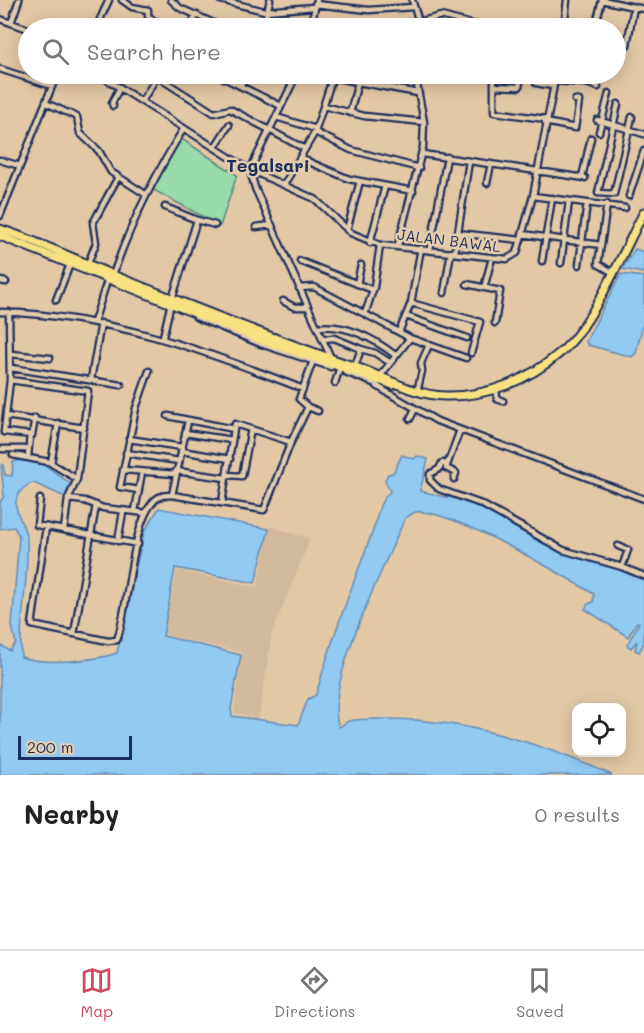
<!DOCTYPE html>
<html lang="en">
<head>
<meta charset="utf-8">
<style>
	body { margin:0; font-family:Mali,sans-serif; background:#f2f2f2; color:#222 }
	.controls { position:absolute; right:18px; bottom:18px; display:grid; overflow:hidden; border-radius:12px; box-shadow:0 3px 15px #0003 }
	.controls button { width:54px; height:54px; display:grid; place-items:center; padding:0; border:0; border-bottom:2px solid #e0e0e0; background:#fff; color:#222; font:30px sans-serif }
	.scale { position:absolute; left:18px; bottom:15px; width:114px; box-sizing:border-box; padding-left:6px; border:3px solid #1b2f5e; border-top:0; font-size:16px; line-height:21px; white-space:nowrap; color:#1b2f5e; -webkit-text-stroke:4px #e3cdac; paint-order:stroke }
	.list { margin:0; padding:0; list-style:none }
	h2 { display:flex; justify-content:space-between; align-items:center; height:78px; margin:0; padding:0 24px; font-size:26px }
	h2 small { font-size:20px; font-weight:400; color:#767676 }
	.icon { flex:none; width:33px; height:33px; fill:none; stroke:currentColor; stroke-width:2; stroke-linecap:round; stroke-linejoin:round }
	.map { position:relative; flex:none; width:644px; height:775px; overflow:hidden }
	.search { position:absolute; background:#fff; box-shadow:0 3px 15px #0003; left:18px; right:18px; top:18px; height:66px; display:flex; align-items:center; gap:15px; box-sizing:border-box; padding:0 21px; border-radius:33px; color:#767676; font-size:22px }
	.sheet { height:174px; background:#fff }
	nav { display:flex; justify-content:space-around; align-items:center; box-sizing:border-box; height:84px; border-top:2px solid #e0e0e0; background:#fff; font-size:16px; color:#767676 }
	nav a { display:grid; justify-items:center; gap:3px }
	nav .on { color:#d1495b }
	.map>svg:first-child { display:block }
</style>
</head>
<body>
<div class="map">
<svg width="644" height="775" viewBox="0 0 644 775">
	<rect width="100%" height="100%" fill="#e3c8a5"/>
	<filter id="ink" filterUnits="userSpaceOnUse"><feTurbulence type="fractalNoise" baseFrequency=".0167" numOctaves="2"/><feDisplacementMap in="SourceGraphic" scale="12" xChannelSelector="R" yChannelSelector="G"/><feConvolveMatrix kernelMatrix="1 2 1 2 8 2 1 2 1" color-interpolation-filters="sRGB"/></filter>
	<g filter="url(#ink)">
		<path fill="#d3b99c" d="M270,526L310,539L272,633L259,718L234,713L242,652L164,635L177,570L257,587Z"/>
		<path fill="#96dba8" stroke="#588583" stroke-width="1.5" d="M177,136L237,175L220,226L150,188Z"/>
		<path fill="#91c9f0" stroke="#628bb6" stroke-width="1.5" d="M635,249L644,252V273L622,269Z
			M621,274L644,277V319L636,353L632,357L588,345L586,341Z
			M402,455L414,459L417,456L428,459L420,491L448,498L450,495L479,506L538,541L569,555L620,568L644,578V643L639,652L635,650L637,641L631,648L627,645L639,623L637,622L628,637L585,609L588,604L593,602L594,594C561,574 449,508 415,512L405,518C387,562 322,686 339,727C343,726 344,722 349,721C363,718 377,719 391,719C468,720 542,744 612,775H0V645L10,651L16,643L12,626L19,536L14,527L0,529V502L4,496L1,465H3L5,475L12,476L13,462C36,456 54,470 70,484L65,497L34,483L29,484C1,503 26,519 27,541C29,580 19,619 21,657C43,665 95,661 117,653L144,532L159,508L269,529L255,583L175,568L163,636L241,655L231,709L232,716L298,725L308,699L316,695C331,640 352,587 372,533C378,519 377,502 390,492L385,480L388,474L393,473Z"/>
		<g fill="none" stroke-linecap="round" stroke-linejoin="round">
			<g stroke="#1b2f5e" stroke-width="9">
				<path id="minor" d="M122,0L132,7L148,10V16L163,28
					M171,0L180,8L225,28
					M220,0L265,11L314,7
					M412,0L421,28
					M602,0L634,7
					M315,4L369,10L413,7
					M0,19L28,29
					M418,22L441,16L475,25
					M11,23L19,0
					M310,26L324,28
					M96,28L109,0
					M188,28L197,15
					M263,28L270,0
					M310,28L317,0
					M564,28L567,0
					M595,28L602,0
					M616,45H627L634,7L644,9
					M0,69L52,86
					M98,74L250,170L315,199L351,233L380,245L507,259L517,253L533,196L556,74
					M153,74L214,113L230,109L305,149
					M216,74L281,106
					M494,74V112L546,119
					M331,77L418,93
					M555,81L586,83L598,87
					M536,83L553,86
					M586,83L587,74
					M240,86L247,74
					M494,86L519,87L521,78L518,77
					M142,101L158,75
					M46,103L77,117L80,133L99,151L111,172L145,194
					M618,104L598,193L614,194L632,117
					M113,106L112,103L120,87
					M324,106L364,116L424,122
					M350,113L360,74
					M276,117L316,129
					M597,120L644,134
					M545,122L575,128L579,101L575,100
					M315,132L351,150L419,168
					M599,132L609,93
					M215,147L229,125
					M422,154L585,178
					M300,158L349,179L413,191
					M0,160L20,166
					M250,170L255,188L331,358
					M250,170L297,74
					M582,177L591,138
					M285,183L315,132L331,82V77L328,74
					M487,183L491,164
					M533,196L625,208
					M629,196L644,151
					M165,207L197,220L173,296
					M0,216L57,74
					M197,220L215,225
					M256,227L272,225
					M347,230L360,181
					M457,233L521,240
					M522,234L601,245L607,204
					M370,243L385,186
					M398,245L423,147L424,122L415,74
					M601,245L598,264L612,272
					M430,249L447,157
					M455,252L469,161
					M89,261L96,243L93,223L117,179
					M300,261L373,290
					M542,261L552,198
					M561,263L569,201
					M579,265L587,203
					M114,272C132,220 155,175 184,128
					M0,281L6,282
					M357,284L361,265
					M467,284L500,291L495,323
					M299,288L314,287L410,338L466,358
					M484,288L492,258
					M444,293L451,252
					M56,300L69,267
					M283,301L294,307H307
					M411,303L480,322L471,353
					M0,312C111,316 201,349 303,389
					M9,312L10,380
					M365,314L374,287L380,245
					M406,316L467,338
					M196,317L261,344L331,367
					M94,322L107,281
					M319,327C347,324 374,339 395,355
					M399,332L411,303L421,248
					M163,337L170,307
					M410,338L377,380V386L385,391L437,421L644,499
					M322,339L334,338L361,349L355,366
					M361,349L375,353L389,362
					M11,354L50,358
					M11,368L121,385
					M345,372L376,384
					M91,379L101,323
					M335,383L339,370
					M496,389L497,399L503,401
					M417,392L422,371L421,363L429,345
					M308,407L318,411
					M6,416L84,428
					M168,416L234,429L222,502
					M35,418L32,435L4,432L10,380L88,391L77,479L68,499
					M410,419L415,409
					M234,429L235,424L291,442
					M185,433L232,440
					M129,439L182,447
					M2,449H28
					M181,451L230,459
					M126,453L179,461
					M13,455L49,462L77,479
					M28,457L30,435
					M51,463L58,423
					M447,464L442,463L439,469L430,474V480L439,489L481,504L563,550L622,567L644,576
					M123,470L175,474
					M176,471L226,478
					M227,475L242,476L251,429
					M454,479L456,473L446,468L460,430
					M139,490L120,487L136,408L149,371
					M172,495L188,421
					M40,499L37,525L138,544
					M135,511L142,472
					M46,527L32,625L108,641L117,640C129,607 131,522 155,500C160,495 166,495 172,495L264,510L291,442L308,407L299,399L313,361
					M64,530L68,499L85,501L103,508L146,513
					M118,541L123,512
					M618,546L628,550L622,567
					M74,634L96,505"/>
			</g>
			<g stroke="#1b2f5e" stroke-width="11">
				<path id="highway" d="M0,229C40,242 79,261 118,277C197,308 275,340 356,367C386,377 412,395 445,396C488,397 529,380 561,352C592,326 624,250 644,212
					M0,236L265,341L393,385"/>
			</g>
			<use href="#minor" stroke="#e3cdac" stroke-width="4.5"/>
			<use href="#highway" stroke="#f8e181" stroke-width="7"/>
		</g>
	</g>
	<g text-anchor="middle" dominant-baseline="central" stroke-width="5" stroke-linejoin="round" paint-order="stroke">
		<g font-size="15" fill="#1b2f5e" stroke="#e3cdac">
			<text transform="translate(449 240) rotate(7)">JALAN BAWAL</text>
		</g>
		<g font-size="18" font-weight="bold" fill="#1b2f5e" stroke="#e3cdac">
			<text x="268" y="165">Tegalsari</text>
		</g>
	</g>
</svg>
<div class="controls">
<button><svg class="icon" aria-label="locate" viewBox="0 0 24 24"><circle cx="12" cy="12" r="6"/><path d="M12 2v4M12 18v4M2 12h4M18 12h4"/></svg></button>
</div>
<div class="scale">200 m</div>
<div class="search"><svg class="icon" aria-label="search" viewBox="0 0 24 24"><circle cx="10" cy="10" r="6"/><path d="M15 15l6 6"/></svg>Search here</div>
</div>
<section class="sheet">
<h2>Nearby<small>0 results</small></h2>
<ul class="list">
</ul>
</section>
<nav>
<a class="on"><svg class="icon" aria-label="map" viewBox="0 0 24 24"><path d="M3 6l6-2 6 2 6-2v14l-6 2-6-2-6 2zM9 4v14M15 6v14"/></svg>Map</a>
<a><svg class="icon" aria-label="directions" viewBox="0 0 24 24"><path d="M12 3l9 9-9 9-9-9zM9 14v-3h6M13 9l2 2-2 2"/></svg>Directions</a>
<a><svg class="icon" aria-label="saved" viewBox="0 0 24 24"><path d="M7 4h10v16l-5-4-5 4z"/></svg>Saved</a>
</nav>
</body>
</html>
